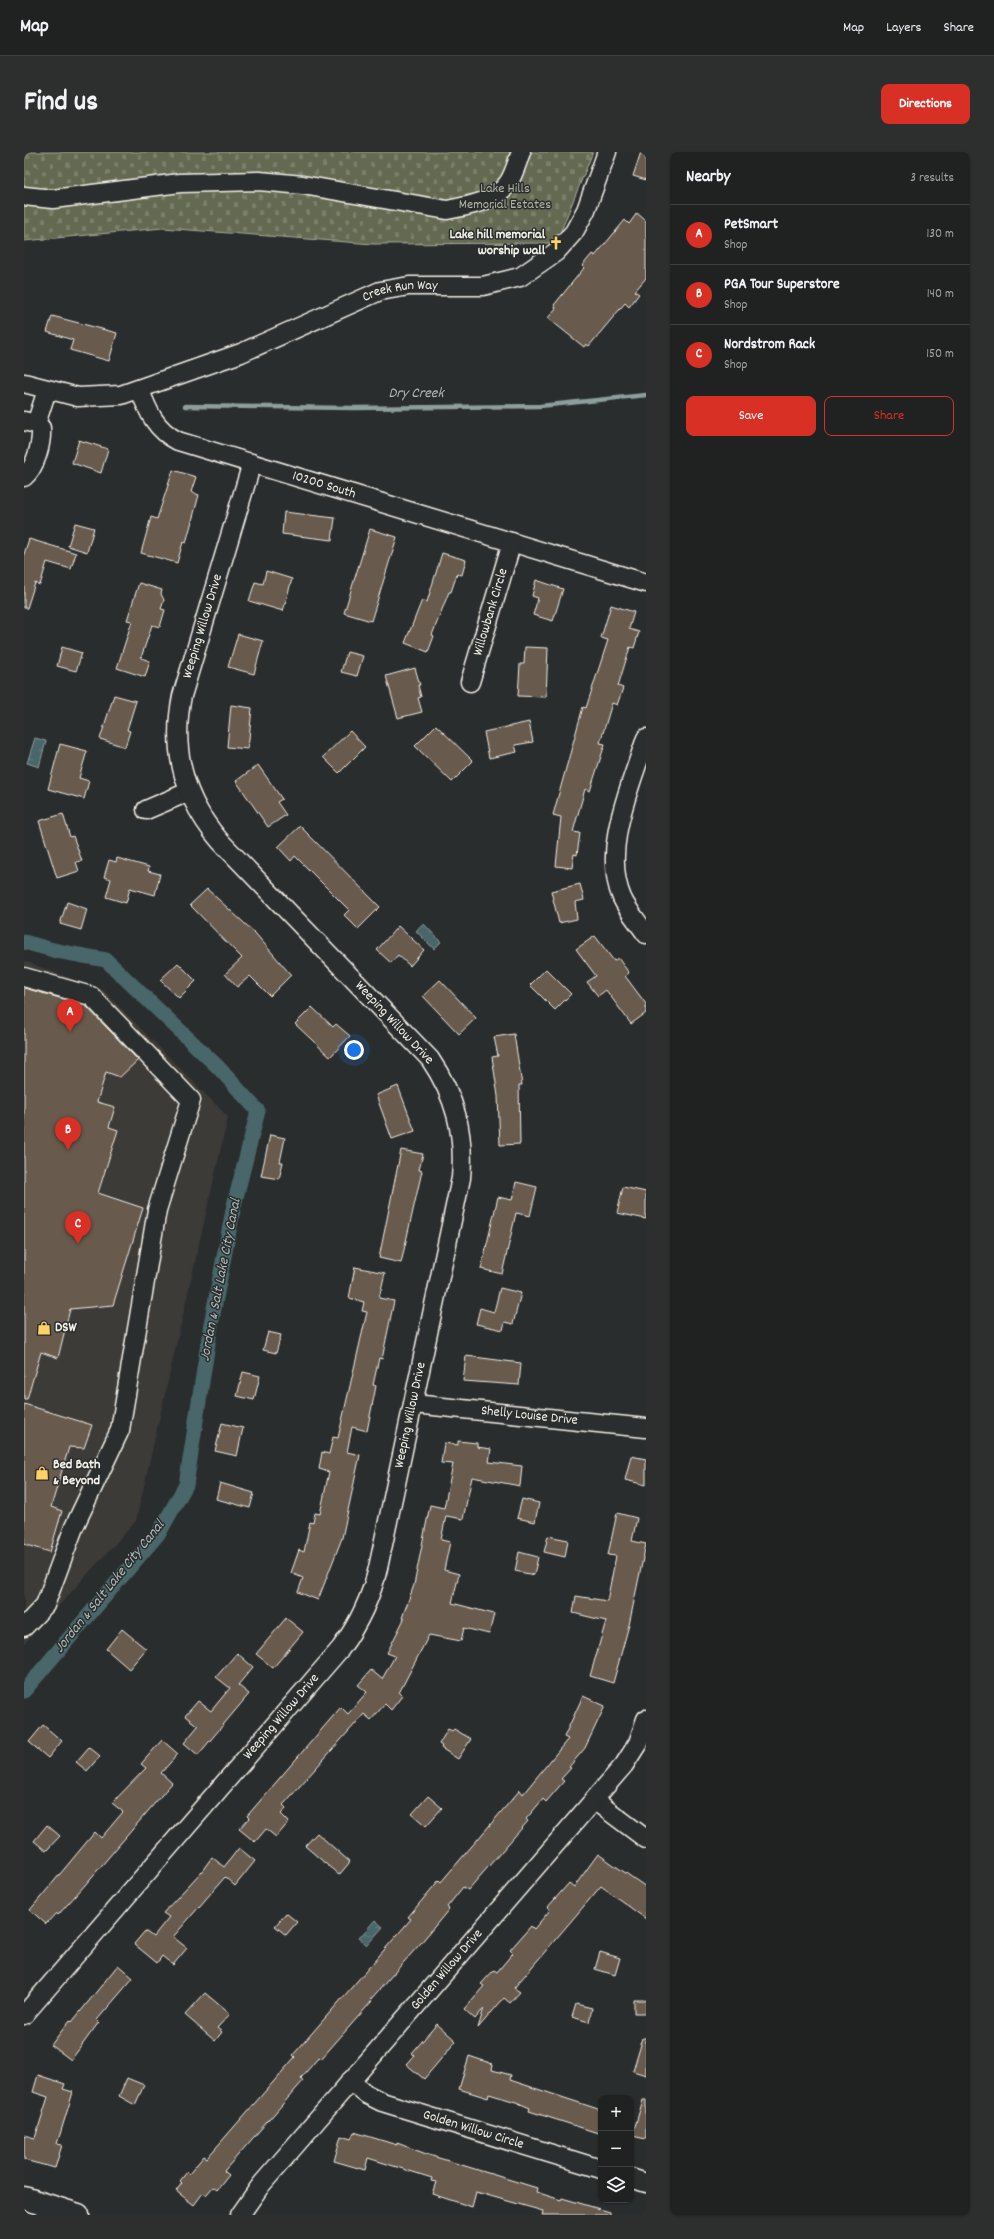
<!DOCTYPE html>
<html lang="en">
<head>
<meta charset="utf-8">
<style>
	body { margin:0; font-family:Dekko,sans-serif; background:#2d2f2f; color:#f1f3f6 }
	.controls { position:absolute; right:12px; bottom:12px; display:grid; overflow:hidden; border-radius:8px; box-shadow:0 1px 3px #0004 }
	.controls button { width:36px; height:36px; display:grid; place-items:center; padding:0; border:0; border-bottom:1px solid #3d3f40; background:#202222; color:#f1f3f6; font:20px sans-serif }
	.you { position:absolute; left:330px; top:898px; width:14px; height:14px; margin:-10px; border:3px solid #fff; border-radius:50%; background:#1a73e8; box-shadow:0 0 0 6px #1a73e833 }
	.badge { display:grid; place-items:center; width:26px; height:26px; border-radius:50%; background:#d93025; color:#fff; font-size:13px; font-weight:700 }
	.pin { position:absolute; translate:-50% -33px; filter:drop-shadow(0 1px 2px #0008) }
	.pin::after { content:''; position:absolute; top:21px; width:14px; height:12px; background:inherit; clip-path:polygon(0 0,100% 0,50% 100%) }
	.list { margin:0; padding:0; list-style:none }
	h2 { display:flex; justify-content:space-between; align-items:center; height:52px; margin:0; padding:0 16px; font-size:17px }
	h2 small { font-size:13px; font-weight:400; color:#a2a4a5 }
	.list li { display:grid; grid-template-columns:26px 1fr auto; gap:12px; align-items:center; box-sizing:border-box; height:60px; padding:0 16px; border-top:1px solid #3d3f40 }
	.list b { display:block; font-size:15px; white-space:nowrap }
	.list p { margin:0; font-size:13px; white-space:nowrap; color:#a2a4a5 }
	.list em { font-size:13px; font-style:normal; color:#a2a4a5 }
	.actions { display:flex; gap:8px; padding:12px 16px }
	.actions a { flex:1; padding:9px 0; border:1px solid #d93025; border-radius:8px; text-align:center; font-size:14px; color:#d93025 }
	.actions .main { background:#d93025; color:#fff }
	.icon { flex:none; width:22px; height:22px; fill:none; stroke:currentColor; stroke-width:2; stroke-linecap:round; stroke-linejoin:round }
	.map { position:relative; flex:none; width:622px; height:2063px; overflow:hidden; border-radius:8px }
	header { display:flex; align-items:center; gap:24px; box-sizing:border-box; height:56px; padding:0 20px; background:#202222; border-bottom:1px solid #3d3f40 }
	header strong { font-size:19px }
	nav { display:flex; gap:22px; margin-inline-start:auto; font-size:14px }
	.intro { display:flex; align-items:center; justify-content:space-between; box-sizing:border-box; height:96px; padding:0 24px }
	h1 { margin:0; font-size:28px }
	.button { padding:10px 18px; border-radius:8px; background:#d93025; color:#fff; font-size:14px; font-weight:700 }
	main { display:flex; gap:24px; padding:0 24px }
	aside { flex:1; background:#202222; border-radius:8px; box-shadow:0 1px 3px #0004 }
	.map>svg:first-child { display:block }
</style>
</head>
<body>
<header>
<strong>Map</strong>
<nav><a>Map</a><a>Layers</a><a>Share</a></nav>
</header>
<div class="intro"><h1>Find us</h1><a class="button">Directions</a></div>
<main>
<div class="map">
<svg width="622" height="2063" viewBox="0 0 622 2063">
	<defs>
		<pattern id="cemetery-stones" width="16" height="16" patternUnits="userSpaceOnUse"><rect width="16" height="16" fill="#636b51"/><path d="M2 7V4a2 2 0 0 1 4 0v3zM10 15v-3a2 2 0 0 1 4 0v3z" fill="#7a816a"/></pattern>
		<pattern id="water-ripples" width="26" height="14" patternUnits="userSpaceOnUse"><rect width="26" height="14" fill="#48666b"/><path d="M2 4q2-2 4 0t4 0M15 11q2-2 4 0t4 0" fill="none" stroke="#637c80"/></pattern>
	</defs>
	<rect width="100%" height="100%" fill="#2a2d2e"/>
	<filter id="ink" filterUnits="userSpaceOnUse"><feTurbulence type="fractalNoise" baseFrequency=".025" numOctaves="2"/><feDisplacementMap in="SourceGraphic" scale="8" xChannelSelector="R" yChannelSelector="G"/><feConvolveMatrix kernelMatrix="1 2 1 2 8 2 1 2 1" color-interpolation-filters="sRGB"/></filter>
	<g filter="url(#ink)">
		<path fill="#3c3a38" d="M0,809L79,838L204,965L112,1369L0,1492Z"/>
		<path fill="url(#cemetery-stones)" stroke="#acae9c" d="M0,0H569L532,91L349,92L139,76L0,89Z"/>
		<path fill="url(#water-ripples)" stroke="#8d9e9d" d="M11,586L22,589L15,615L3,611Z
			M399,771L417,790L410,797L392,779Z
			M351,1768L359,1775L343,1793L335,1786Z"/>
		<g fill="none" stroke-linecap="round" stroke-linejoin="round">
			<path stroke="#8d9e9d" stroke-width="4.5" d="M161,254L331,256L516,254L622,243"/>
			<path stroke="#48666b" stroke-width="15" d="M0,790L33,799L82,808L194,915L234,959L210,1053L187,1172L162,1333L135,1381L0,1539"/>
		</g>
		<path fill="#675a4e" stroke="#f4f1e8" d="M617,0H622V28L609,24Z
			M613,61L622,69V126L611,139L615,142L605,155L601,151L565,194L562,192L560,195L524,166L532,156L530,153L560,116L558,114L568,102L571,104L601,68L605,72Z
			M28,164L93,181L85,209L46,198L49,188L23,180Z
			M55,288L84,297L77,321L48,311Z
			M149,318L172,325L167,340L175,343L162,391L159,390L153,411L117,401L127,365L133,367Z
			M260,360L311,366L308,388L258,382Z
			M51,371L70,376L63,400L44,394Z
			M346,377L373,385L347,469L320,461Z
			M5,387L52,401L47,417L23,410L16,433L11,431L3,456H0V402Z
			M418,401L442,408L438,423L433,422L427,440H425L408,483L410,484L404,500L381,491L398,448L403,450Z
			M242,419L268,427L259,459L225,449L231,430L239,432Z
			M512,428L539,437L529,469L509,463L514,446L508,444Z
			M115,431L138,438L137,442L140,448L137,457L141,458L136,475L128,473L117,506L126,509L121,525L93,516L108,469L103,468Z
			M587,453L610,460L605,477L615,480L610,496L606,495L594,534L599,536L593,553L588,551L576,591L581,592L566,639L561,637L549,680L556,681L553,703L550,702L548,716L532,714L537,665L529,663L559,555L562,556L584,488L577,486Z
			M214,482L239,489L230,522L204,515Z
			M38,495L58,501L52,519L33,514Z
			M501,495L524,496L522,545L494,544L496,512H500Z
			M323,500L339,504L333,524L317,520Z
			M391,516L396,533H394L397,545L394,546L398,560L374,566L362,524Z
			M90,543L112,549L103,578L106,579L101,595L76,587Z
			M207,553L228,556L224,597L203,595Z
			M505,570L509,590L491,593L493,600L465,606L460,580Z
			M412,573L449,609L428,630L391,594Z
			M326,579L341,595L315,621L299,605Z
			M36,592L63,599L55,626L65,629L60,647L24,637Z
			M234,613L258,647L253,650L262,663L244,675L212,629Z
			M39,662L46,685L49,684L58,709L52,710L55,719L33,726L15,669Z
			M276,674L356,755L334,777L320,763L325,758L271,704L267,709L254,695Z
			M93,706L125,715L124,719L136,722L131,743L106,736L102,751L82,745L87,727L80,725L85,708L92,710Z
			M556,732L560,748L551,750L553,767L535,771L527,739Z
			M183,737L231,781L267,823L246,844L226,824L213,835L201,822L218,806L166,753Z
			M43,750L63,757L57,778L36,772Z
			M374,774L400,798L386,814L374,803L367,811L353,798Z
			M571,784L590,809L594,806L605,821L601,824L622,852V861L607,872L582,838L574,844L563,830L572,824L552,797Z
			M154,811L172,829L155,846L136,828Z
			M522,817L547,842L531,858L506,833Z
			M416,828L452,866L435,882L399,844Z
			M0,836L61,853L114,908L96,925L82,920L73,950L91,955L85,975L94,978L74,1041L119,1056L89,1153L46,1157L34,1206L17,1200L3,1247H0Z
			M288,855L309,875L312,872L326,884L306,905L271,872Z
			M490,882L498,933H495L496,992L476,993L474,944L468,905L474,904L470,885Z
			M374,934L391,979L368,987L352,943Z
			M246,983L261,986L256,1010H259L255,1027L237,1024Z
			M377,998L399,1002L395,1018L398,1019L377,1111L355,1106Z
			M492,1030L513,1035L506,1064L492,1061L478,1122L457,1117L474,1045L488,1048Z
			M599,1035L622,1040V1067L593,1061Z
			M331,1115L361,1121L355,1146L370,1149L358,1207L355,1206L349,1233L352,1234L343,1279L328,1275L323,1300L336,1303L318,1386L294,1448L274,1440L279,1426L267,1421L275,1398L280,1400L286,1370L289,1371L291,1361L296,1362L305,1320L295,1317L298,1300L305,1302L309,1285L314,1286L343,1160L338,1159L340,1150L325,1146Z
			M476,1136L497,1141L489,1172L481,1170L479,1178L452,1172L456,1156L470,1160Z
			M244,1180L257,1183L252,1201L239,1198Z
			M442,1204L497,1211L495,1233L439,1229Z
			M219,1220L236,1224L230,1248L213,1244Z
			M0,1252L68,1273L60,1296L45,1295L27,1355L38,1359L26,1400L0,1392Z
			M198,1271L219,1276L213,1304L191,1299Z
			M434,1289L453,1291V1295L467,1297L465,1310L498,1314L496,1334L448,1325L439,1367L422,1364L417,1388L426,1390L420,1418L435,1422L428,1451L470,1462L465,1482L440,1476L437,1489L405,1483L375,1541L378,1544L367,1558L361,1552L347,1568L340,1562L259,1653L262,1656L257,1662L265,1670L252,1685L242,1677L231,1690L215,1677L225,1666L223,1664L317,1555L324,1562L343,1540L334,1533L347,1518L358,1527L371,1504L363,1501L380,1467L378,1466L390,1433L406,1353L420,1356L429,1312L417,1311L420,1291L434,1293Z
			M607,1304L622,1307V1333L601,1328Z
			M196,1331L230,1341L226,1356L192,1347Z
			M498,1347L515,1351L511,1370L493,1366Z
			M593,1361L613,1366L608,1389L622,1392L605,1473L589,1531L566,1524L582,1469L549,1461L552,1444L583,1449L592,1404L584,1403Z
			M524,1384L544,1388L541,1405L520,1400Z
			M495,1400L514,1405L510,1423L491,1419Z
			M262,1466L279,1480L249,1516L232,1502Z
			M98,1477L122,1497L105,1517L82,1497Z
			M213,1501L229,1515L214,1533L225,1542L174,1603L160,1591L174,1574L161,1564L174,1549L187,1559L206,1536L192,1525Z
			M559,1544L581,1554L561,1596L545,1615L547,1616L537,1627L540,1629L522,1650L519,1647L502,1667L504,1669L444,1738L439,1735L423,1755L425,1757L396,1792L346,1848L348,1849L297,1907L295,1905L277,1926L279,1929L200,2019L205,2023L193,2038L189,2035L182,2043L179,2041L170,2053L152,2039L158,2031L156,2029L163,2020L165,2022L180,2004L183,2006L271,1905L269,1903L387,1767L384,1765L415,1728L417,1730L496,1638L499,1642L544,1587L540,1585Z
			M19,1573L38,1589L24,1606L5,1590Z
			M424,1577L428,1579L430,1577L447,1587L434,1607L417,1596L418,1594L415,1592Z
			M138,1588L154,1602L137,1621L148,1631L61,1733L34,1763L32,1761L22,1772L6,1758L71,1680L77,1686L99,1660L88,1651L122,1616L117,1612Z
			M65,1595L76,1604L63,1619L52,1610Z
			M404,1644L418,1656L402,1674L388,1662Z
			M23,1673L36,1684L22,1699L10,1689Z
			M293,1681L326,1710L315,1723L281,1694Z
			M215,1696L231,1709L211,1734L201,1725L149,1785L163,1796L149,1813L138,1804L133,1811L110,1792L121,1779L129,1785L145,1765L139,1761L178,1719L188,1705L200,1715Z
			M574,1702L622,1735V1767L577,1734L490,1836L496,1840L486,1851L480,1846L454,1876L460,1856L451,1867L440,1857L460,1834L457,1832L470,1818L473,1820L489,1801L486,1798L507,1774L510,1777L526,1758L523,1756L545,1731L550,1735Z
			M262,1761L273,1770L262,1783L251,1774Z
			M576,1800L596,1806L591,1823L571,1817Z
			M94,1813L109,1826L73,1868L75,1870L47,1908L27,1893L46,1868L48,1870Z
			M181,1841L206,1862L193,1876L198,1880L191,1889L161,1863Z
			M610,1848H622V1861H610Z
			M552,1852L568,1856L565,1870L548,1865Z
			M413,1872L432,1889L400,1927L382,1912L390,1903L388,1901Z
			M619,1886H622V1923L609,1919Z
			M445,1904L469,1912L468,1918L487,1923L486,1928L577,1958V1982L505,1959L506,1956L492,1950L465,1942L464,1946L435,1937Z
			M14,1923L41,1932L39,1937L49,1940L33,1992L38,1993L31,2016L0,2008V1983L11,1986L24,1945L9,1940Z
			M103,1926L120,1933L111,1953L95,1944Z
			M619,1948H622V1987L608,1984Z
			M330,1980L373,1993V1991L405,2003L513,2036L512,2040L537,2048L538,2046L586,2060V2063H518L519,2059L452,2040L448,2055L408,2042L412,2030L407,2029L408,2026L344,2006L341,2018L310,2009L317,1984L327,1987Z"/>
		<g fill="none" stroke-linecap="round" stroke-linejoin="round">
			<g stroke="#f4f1e8" stroke-width="21">
				<g id="minor">
					<path d="M0,44L29,47L156,31L235,29L279,33L423,58C444,54 471,50 484,31C490,23 493,10 497,0"/>
					<path id="s1" d="M0,231L54,245L97,243L217,201L356,139L385,134H459L496,125L532,100L550,80L562,58L583,0"/>
					<path id="s2" d="M116,238C124,260 132,278 154,289L622,431"/>
					<path d="M0,269L12,272L17,276C18,291 12,315 0,325"/>
					<path d="M12,272L23,238"/>
					<path id="s3" d="M446,530L488,390"/>
					<path d="M622,586C607,634 577,697 598,746C604,759 614,770 622,782"/>
					<path d="M122,658L164,640"/>
					<path d="M0,825L67,844L167,948L133,1058L96,1278L50,1375L21,1453L0,1475"/>
					<path id="s4" d="M390,1252L622,1276"/>
					<path d="M570,1648L622,1687"/>
					<path id="s5" d="M0,1863L317,1496C335,1471 347,1446 354,1416L437,1026C441,981 431,944 406,907L196,689C160,647 147,598 158,544L228,311"/>
					<path id="s6" d="M326,1929L342,1942L358,1950L577,2017"/>
					<path d="M607,2026L622,2031"/>
					<path id="s7" d="M216,2063L237,2033L600,1613L614,1591L622,1567"/>
				</g>
			</g>
			<g stroke="#f4f1e8" stroke-width="25">
				<path id="major" d="M0,2046L54,2063"/>
			</g>
			<use href="#minor" stroke="#2a2d2e" stroke-width="18"/>
			<use href="#major" stroke="#2a2d2e" stroke-width="22"/>
		</g>
	</g>
	<defs>
		<g id="church-bare" transform="scale(1.08)"><path d="M-1.2-6h2.4v3.5h3.3v2.4h-3.3V6h-2.4V-.1h-3.3v-2.4h3.3Z" fill="#ffd166" stroke="#2a2d2e" stroke-width="2.5" paint-order="stroke"/></g>
		<g id="shop-bare" transform="scale(1.08)"><path d="M-5-2.5h2.3a2.7 3.5 0 0 1 5.4 0H5L5.5 6h-11ZM-1.5-2.5h3a1.5 2.3 0 0 0-3 0Z" fill="#ffd166" stroke="#2a2d2e" stroke-width="2.5" paint-order="stroke"/></g>
	</defs>
	<g fill-rule="evenodd">
		<use href="#church-bare" x="532" y="91"/>
		<use href="#shop-bare" x="20" y="1176"/>
		<use href="#shop-bare" x="18" y="1321"/>
	</g>
	<g text-anchor="middle" dominant-baseline="central" stroke-width="3" stroke-linejoin="round" paint-order="stroke">
		<g font-size="14" fill="#b3b5a4" stroke="#2a2d2e">
			<text x="481" y="37">Lake Hills<tspan x="481" dy="16">Memorial Estates</tspan></text>
		</g>
		<g font-size="14" font-weight="bold" fill="#f4f1e8" stroke="#2a2d2e" text-anchor="start">
			<text x="521" y="83" text-anchor="end">Lake hill memorial<tspan x="521" dy="16">worship wall</tspan></text>
			<text x="31" y="1176">DSW</text>
			<text x="29" y="1313">Bed Bath<tspan x="29" dy="16">&amp; Beyond</tspan></text>
		</g>
		<g font-size="14" fill="#f4f1e8" stroke="#2a2d2e">
			<text stroke="none"><textPath href="#s1" startOffset="398">Creek Run Way</textPath></text>
			<text stroke="none"><textPath href="#s2" startOffset="218">10200 South</textPath></text>
			<text stroke="none"><textPath href="#s3" startOffset="73">Willowbank Circle</textPath></text>
			<text stroke="none"><textPath href="#s5" startOffset="1629">Weeping Willow Drive</textPath></text>
			<text transform="translate(370 871) rotate(47)">Weeping Willow Drive</text>
			<text stroke="none"><textPath href="#s5" startOffset="730">Weeping Willow Drive</textPath></text>
			<text stroke="none"><textPath href="#s4" startOffset="116">Shelly Louise Drive</textPath></text>
			<text stroke="none"><textPath href="#s5" startOffset="394">Weeping Willow Drive</textPath></text>
			<text stroke="none"><textPath href="#s7" startOffset="321">Golden Willow Drive</textPath></text>
			<text stroke="none"><textPath href="#s6" startOffset="134">Golden Willow Circle</textPath></text>
		</g>
		<g font-size="15" font-style="italic" fill="#afb9b6" stroke="#2a2d2e">
			<text x="392" y="242">Dry Creek</text>
			<text transform="translate(197 1128) rotate(-79)">Jordan &amp; Salt Lake City Canal</text>
			<text transform="translate(86 1435) rotate(-51)">Jordan &amp; Salt Lake City Canal</text>
		</g>
	</g>
</svg>
<div class="controls">
<button>+</button>
<button>−</button>
<button><svg class="icon" aria-label="layers" viewBox="0 0 24 24"><path d="M12 4l9 5-9 5-9-5zM3 14l9 5 9-5"/></svg></button>
</div>
<div class="you"></div>
<div class="pin badge" style="left:46px;top:880px">A</div>
<div class="pin badge" style="left:44px;top:998px">B</div>
<div class="pin badge" style="left:54px;top:1092px">C</div>
</div>
<aside>
<h2>Nearby<small>3 results</small></h2>
<ul class="list">
<li><span class="badge">A</span><div><b>PetSmart</b><p>Shop</p></div><em>130 m</em></li>
<li><span class="badge">B</span><div><b>PGA Tour Superstore</b><p>Shop</p></div><em>140 m</em></li>
<li><span class="badge">C</span><div><b>Nordstrom Rack</b><p>Shop</p></div><em>150 m</em></li>
</ul>
<div class="actions"><a class="main">Save</a><a>Share</a></div>
</aside>
</main>
</body>
</html>
